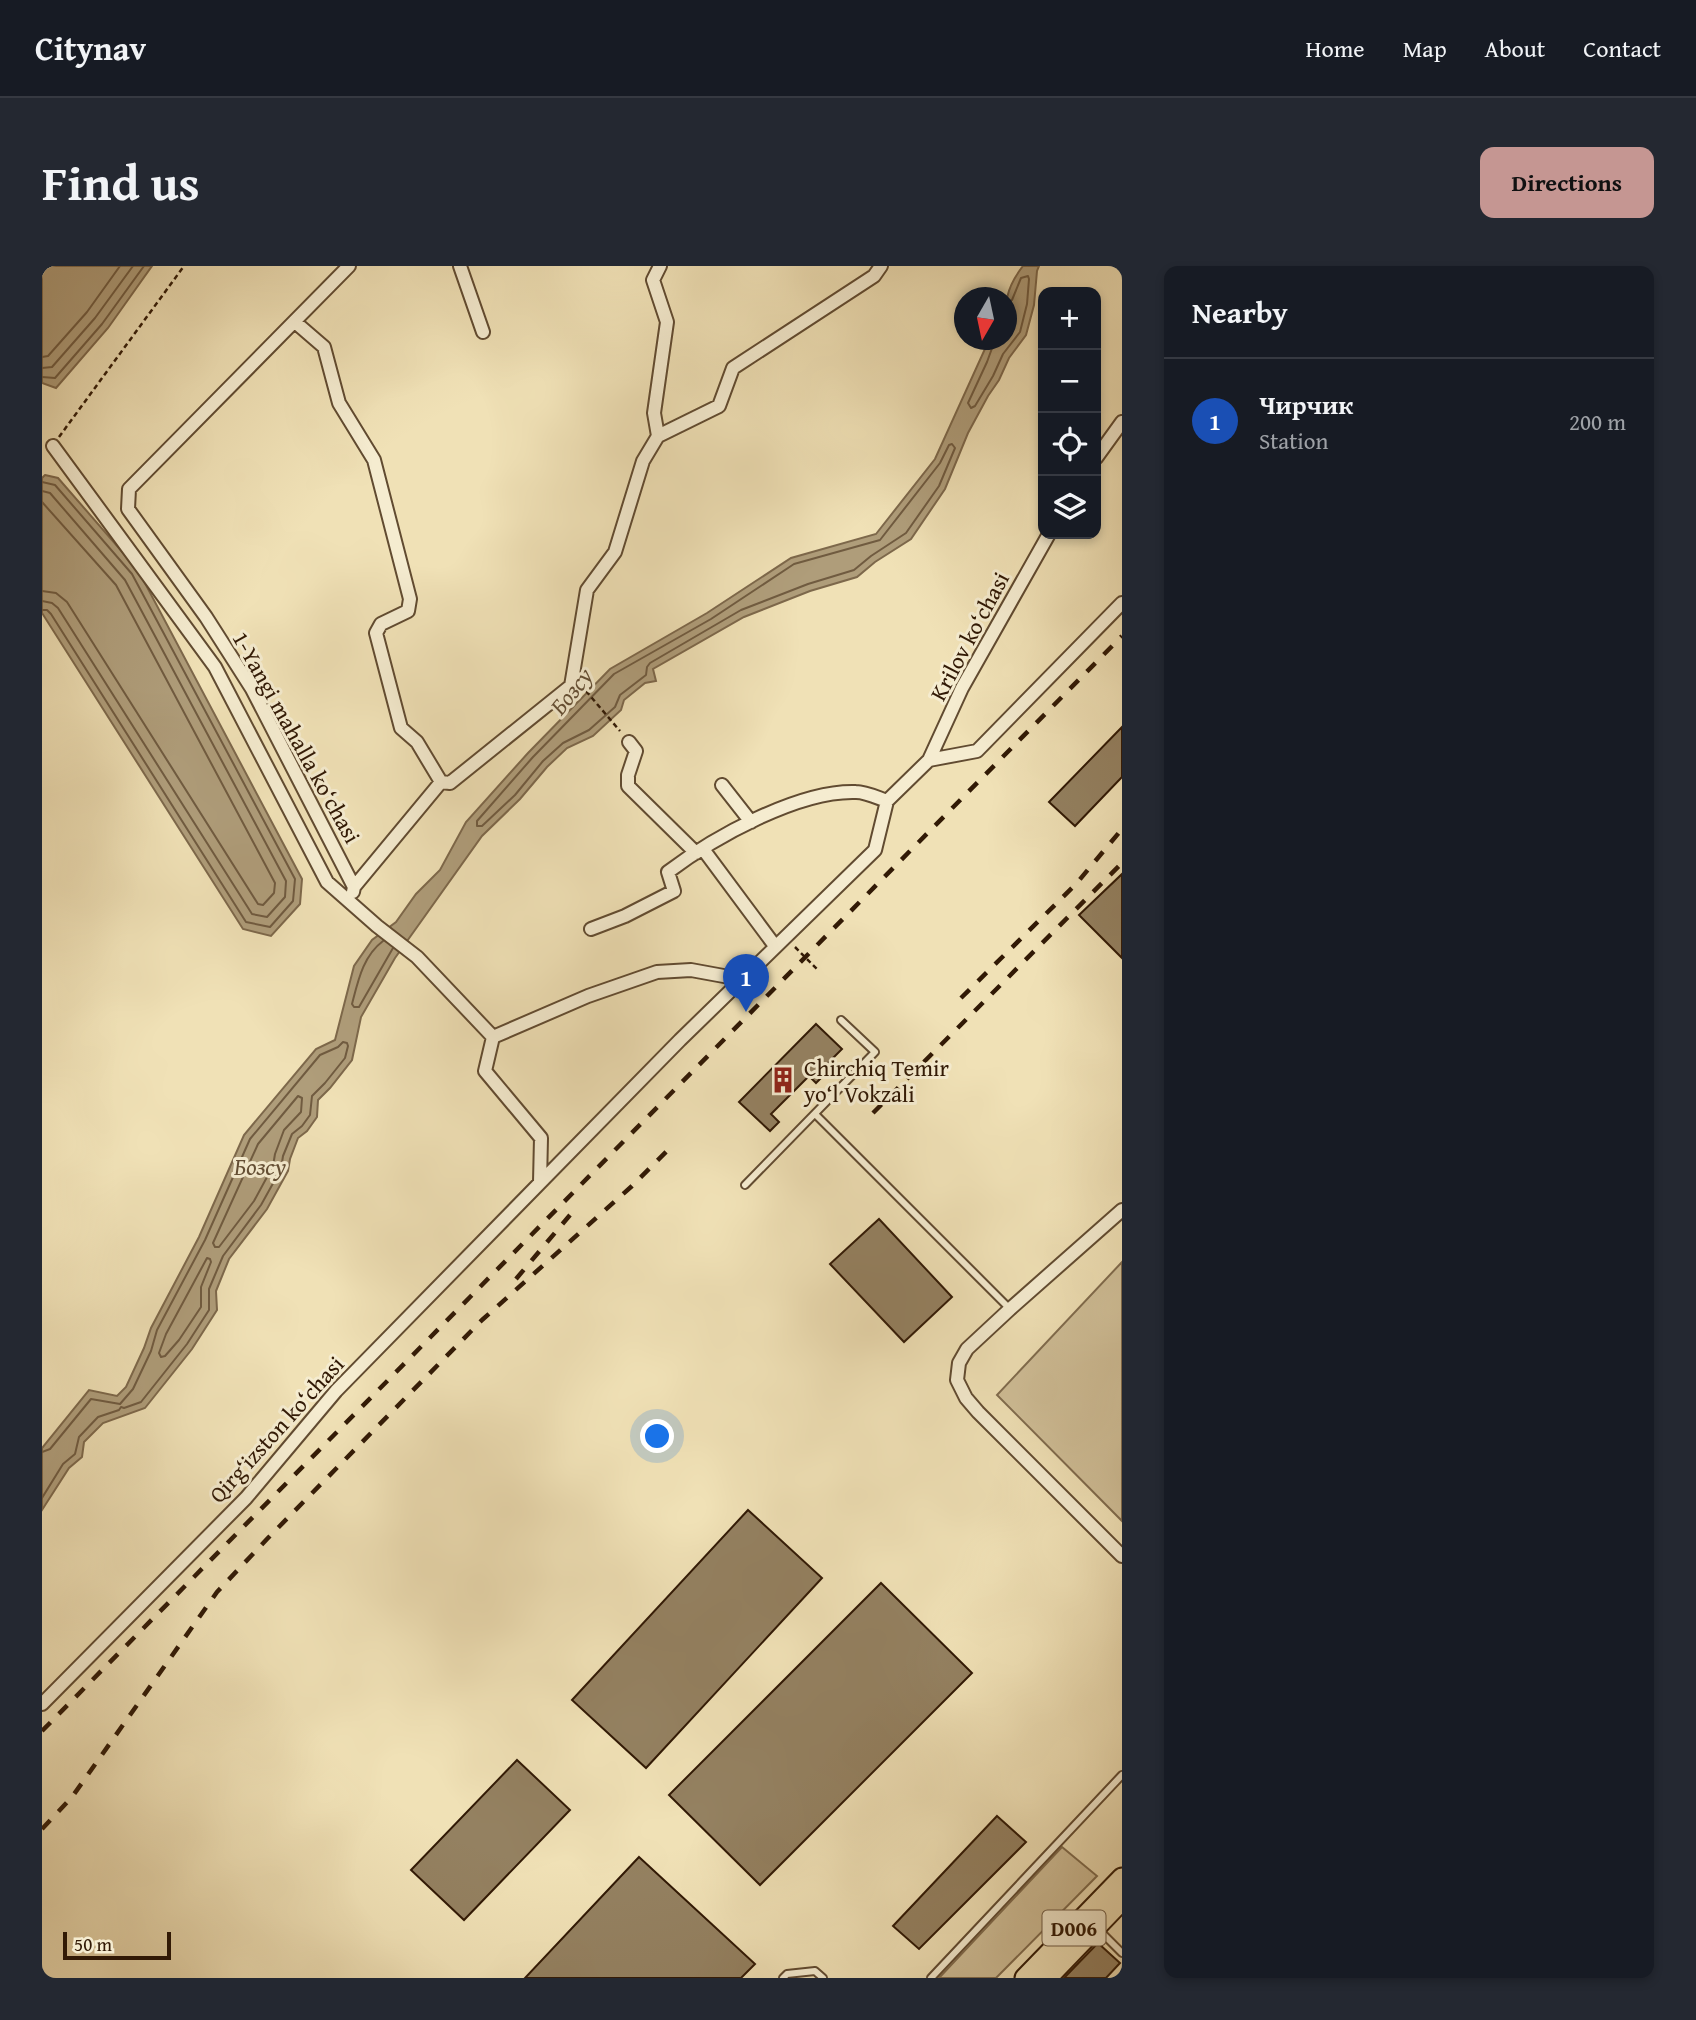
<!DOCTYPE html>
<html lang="en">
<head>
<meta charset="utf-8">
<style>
	body { margin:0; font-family:"Gentium Book Plus",serif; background:#242831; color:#f1f3f6 }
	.controls { position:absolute; right:21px; top:21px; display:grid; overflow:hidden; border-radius:14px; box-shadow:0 4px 10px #0003 }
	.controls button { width:63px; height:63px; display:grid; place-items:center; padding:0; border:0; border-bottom:2px solid #363941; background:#171b24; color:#f1f3f6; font:35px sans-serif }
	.compass { position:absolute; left:912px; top:21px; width:63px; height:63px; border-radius:50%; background:#171b24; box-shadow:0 4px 10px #0003; rotate:189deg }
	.scale { position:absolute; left:21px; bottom:18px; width:108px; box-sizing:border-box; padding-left:7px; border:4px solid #311905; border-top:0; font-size:19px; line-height:24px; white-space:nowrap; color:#311905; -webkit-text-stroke:5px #f5ecd0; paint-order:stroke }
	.you { position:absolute; left:616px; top:1171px; width:24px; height:24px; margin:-18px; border:5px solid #fff; border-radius:50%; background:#1a73e8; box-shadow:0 0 0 10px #1a73e833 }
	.badge { display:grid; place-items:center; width:46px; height:46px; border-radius:50%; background:#c59692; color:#fff; font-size:23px; font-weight:700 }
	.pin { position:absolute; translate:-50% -58px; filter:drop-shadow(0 2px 4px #0008) }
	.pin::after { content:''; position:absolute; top:37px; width:24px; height:21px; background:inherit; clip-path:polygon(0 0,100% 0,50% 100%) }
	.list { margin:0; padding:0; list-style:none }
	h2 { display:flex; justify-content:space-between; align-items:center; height:91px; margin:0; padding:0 28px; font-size:30px }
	h2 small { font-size:23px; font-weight:400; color:#9ea1a6 }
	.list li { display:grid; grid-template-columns:46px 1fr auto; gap:21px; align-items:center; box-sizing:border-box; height:126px; padding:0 28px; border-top:2px solid #363941 }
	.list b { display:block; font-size:26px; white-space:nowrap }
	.list p { margin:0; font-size:23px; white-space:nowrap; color:#9ea1a6 }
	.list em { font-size:23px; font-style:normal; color:#9ea1a6 }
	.icon { flex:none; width:38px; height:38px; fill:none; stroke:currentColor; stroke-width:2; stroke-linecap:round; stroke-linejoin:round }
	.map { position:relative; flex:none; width:1080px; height:1712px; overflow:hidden; border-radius:14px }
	header { display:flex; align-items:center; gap:42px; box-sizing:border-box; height:98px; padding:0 35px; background:#171b24; border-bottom:2px solid #363941 }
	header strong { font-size:33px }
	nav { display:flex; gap:38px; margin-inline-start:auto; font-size:24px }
	.intro { display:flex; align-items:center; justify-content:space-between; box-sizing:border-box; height:168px; padding:0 42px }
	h1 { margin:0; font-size:49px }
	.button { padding:18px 32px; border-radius:14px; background:#c59692; color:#111; font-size:24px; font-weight:700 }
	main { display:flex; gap:42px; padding:0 42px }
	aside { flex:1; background:#171b24; border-radius:14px; box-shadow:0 4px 10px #0003 }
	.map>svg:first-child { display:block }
</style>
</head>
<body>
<header>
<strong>Citynav</strong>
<nav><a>Home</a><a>Map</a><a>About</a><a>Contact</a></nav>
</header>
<div class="intro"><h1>Find us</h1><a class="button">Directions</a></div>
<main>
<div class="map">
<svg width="1080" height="1712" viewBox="0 0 1080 1712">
	<rect width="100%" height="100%" fill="#f0e1b6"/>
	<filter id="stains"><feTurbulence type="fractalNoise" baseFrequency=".00286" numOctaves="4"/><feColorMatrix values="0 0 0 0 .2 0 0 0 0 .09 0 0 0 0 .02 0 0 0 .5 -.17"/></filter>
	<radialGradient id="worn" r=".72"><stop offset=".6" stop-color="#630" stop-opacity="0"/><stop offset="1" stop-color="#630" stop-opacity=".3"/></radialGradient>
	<path fill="#d0bf98" stroke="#806c4e" stroke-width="2" d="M1080,996V1255L955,1129Z
		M1020,1581L1055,1610L954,1712H897Z"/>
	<path fill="#af9d7a" stroke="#7d684b" stroke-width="2" d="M0,0H110L66,62L14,122L0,117Z
		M981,0H997L995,5L992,39L984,69L967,92L957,114L946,130L926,167L903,223L869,273L833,296L815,311L768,325L702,351L611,403L614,415L603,417L582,434L579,444L551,470L525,482L505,501L478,533L440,570L353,692L319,751L310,794L288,822L276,834L275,851L265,865L256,872L248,893L246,905L225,943L187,993L174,1025L175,1044L150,1083L103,1142L61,1157L42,1176L40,1191L27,1202L0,1244V1182L47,1124L75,1130L84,1121L102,1082L109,1062L157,971L202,869L274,783L293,774L312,700L330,674L354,656L374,628L398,604L424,556L486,487L568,403L665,347L749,292L834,268L893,193L947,74H964C964,41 960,27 981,0Z
		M3,209L16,212L96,304L260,613L258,638L229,670L201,663L0,347V212Z"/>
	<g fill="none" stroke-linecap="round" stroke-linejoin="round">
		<path stroke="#705b40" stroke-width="2" d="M953,74L945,96L926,137L929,142L933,140L951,110L961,88L978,66L985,38L987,13L986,10L979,12L970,34L964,38
			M0,91L6,90L45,46L78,0
			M0,102L10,101L53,52L91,0
			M0,111L13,112L60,58L102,0
			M910,178L913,182L897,220L864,267L829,290L812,304L766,318L699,344L608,397L605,401L604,409L578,429L573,441L547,464L521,477L501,495L473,529L440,560H435V555L491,491L572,408L669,353L752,298L838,274L898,197L907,179Z
			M0,216L13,219L90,308L253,613L251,635L228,661L204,656L9,348L5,344H0
			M0,225L8,227L83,314L244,615L243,631L225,651L210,648L16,342L10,337L0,335
			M0,236L74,319L233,617L232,627L221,639L216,638L25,336L14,327L0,325
			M341,675C321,690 316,715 310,738L312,741H317L351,682
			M256,830L260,832L259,846L242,864L233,888L231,900L212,935L177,981H173L171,977L216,878Z
			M165,992L168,993L169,996L159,1021V1041L137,1074L123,1090L119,1091L117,1087L124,1068Z
			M0,1186L8,1183L49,1133L78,1138L91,1123L109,1085L115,1064L163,974L208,873L278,789L296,781L301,776L305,777L306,780L303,792L283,817L270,830L268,849L260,860L250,868L241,890L239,903L219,939L181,990L167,1023V1044L145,1078L99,1136L82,1142L79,1141L77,1144L56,1151L37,1171L33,1188L21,1198L0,1232"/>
	</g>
	<path fill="#948161" stroke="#311905" stroke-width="2" d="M1080,461V511L1033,560L1007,536Z
		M1080,608V692L1037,649Z
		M774,758L800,783L780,803L784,807L774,817L767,810L729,848L737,856L728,865L697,836Z
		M837,953L910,1031L862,1076L788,998Z
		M706,1244L780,1312L604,1502L530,1434Z
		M839,1317L930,1407L718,1619L627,1529Z
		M475,1494L528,1544L422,1654L369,1604Z
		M955,1550L984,1576L877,1683L851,1660Z
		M597,1591L713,1698L699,1712H483Z
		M1056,1677L1078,1697L1064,1712H1022Z"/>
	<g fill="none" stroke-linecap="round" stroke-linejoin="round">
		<g stroke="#614b31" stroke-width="10">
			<path id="service" d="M773,848L967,1042
				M703,919L833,786L799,754
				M1057,1664L1080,1687
				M741,1712L745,1708L773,1705L781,1712
				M889,1712L1080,1509"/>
		</g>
		<g stroke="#614b31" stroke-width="16">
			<path id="minor" d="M307,0L87,223L86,243L164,351L210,423L312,621
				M418,0L441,66
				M253,56L282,81L297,137L332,194L368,333L366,345L339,358L334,367L359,462L375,476L399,516
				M616,170L612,147L625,56L611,14L618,0
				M11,180L173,401L285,616L335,660L375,691L451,771
				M1054,192L1080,156
				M529,420L545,324L573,286L601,195L616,170L677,140L691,102L832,10L839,0
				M587,476L594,485L586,509V520L654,587
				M887,494L935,485L1080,337
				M680,519L709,556
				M661,583L733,680
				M311,626L312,621L399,516L408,517L535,415
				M549,663L583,650L632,625L626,606C671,572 756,524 814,526C824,526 836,532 845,535
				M451,771L546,730L615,706L649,704L698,713
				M451,771L443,805L499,872L498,916
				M1080,944L968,1043L925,1083L917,1097L915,1114L924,1132L936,1146L1080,1290
				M0,1438L204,1232L294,1125L638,774L833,584L845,535L887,494L920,422L1007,268"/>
		</g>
		<g stroke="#311905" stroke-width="23">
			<path id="primary" d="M983,1712L1080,1612
				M1005,1712L1080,1634"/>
		</g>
		<path stroke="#311905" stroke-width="2.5" stroke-dasharray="5 3.5" stroke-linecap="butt" d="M17,171L142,0
			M544,425L578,465
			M753,681L775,703"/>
		<use href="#service" stroke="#f5ecd0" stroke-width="6"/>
		<use href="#minor" stroke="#f5ecd0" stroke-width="12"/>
		<use href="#primary" stroke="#f0e1b6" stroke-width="19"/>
		<path stroke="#311905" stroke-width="4.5" stroke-dasharray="12 12" stroke-linecap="butt" d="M919,732L1034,618L1080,563
			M831,847L1080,597
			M474,1013L528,949
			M0,1465L1080,370
			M0,1563L30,1531L175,1326L225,1273L440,1054L590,920L628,882"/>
	</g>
	<defs>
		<g id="building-bare" transform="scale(2.1)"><path d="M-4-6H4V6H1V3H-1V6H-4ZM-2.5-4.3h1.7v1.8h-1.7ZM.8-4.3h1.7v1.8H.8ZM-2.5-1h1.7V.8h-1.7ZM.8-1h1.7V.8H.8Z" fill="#8f2418" stroke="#f5ecd0" stroke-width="2.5" paint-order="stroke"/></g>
	</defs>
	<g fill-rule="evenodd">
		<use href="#building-bare" x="741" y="814"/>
	</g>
	<g text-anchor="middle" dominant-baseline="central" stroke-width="6" stroke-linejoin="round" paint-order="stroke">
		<rect fill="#f5ecd0" stroke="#6c5842" stroke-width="2" x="1000.5" y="1644.5" width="63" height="35" rx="5"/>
		<g font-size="21" font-weight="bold" fill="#311905">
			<text x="1032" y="1662">D006</text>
		</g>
		<g font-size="23" fill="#311905" stroke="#f5ecd0">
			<text transform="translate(927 370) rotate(-62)">Krilov ko‘chasi</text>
			<text transform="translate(255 471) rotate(61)">1-Yangi mahalla ko‘chasi</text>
			<text transform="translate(234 1163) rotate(-48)">Qirg‘izston ko‘chasi</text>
		</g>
		<g font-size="23" fill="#311905" stroke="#f5ecd0" text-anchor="start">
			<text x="762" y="801">Chirchiq Temir<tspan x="762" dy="26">yo‘l Vokzali</tspan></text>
		</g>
		<g font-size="24" font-style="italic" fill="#634e34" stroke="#f5ecd0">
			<text transform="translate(529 425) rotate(-51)">Бозсу</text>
			<text x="218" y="900">Бозсу</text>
		</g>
	</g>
	<rect width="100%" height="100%" filter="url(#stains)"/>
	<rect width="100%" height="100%" fill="url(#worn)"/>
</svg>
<div class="controls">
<button>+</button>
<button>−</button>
<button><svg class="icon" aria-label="locate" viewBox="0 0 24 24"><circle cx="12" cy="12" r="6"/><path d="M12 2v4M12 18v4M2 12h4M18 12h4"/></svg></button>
<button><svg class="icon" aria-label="layers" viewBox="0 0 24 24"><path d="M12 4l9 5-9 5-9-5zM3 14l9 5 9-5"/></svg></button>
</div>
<svg class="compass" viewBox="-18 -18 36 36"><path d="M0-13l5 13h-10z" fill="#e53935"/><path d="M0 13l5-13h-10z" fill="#9ea1a6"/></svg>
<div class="scale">50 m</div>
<div class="you"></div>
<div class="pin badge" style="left:704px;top:746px;background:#1a4fb4">1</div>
</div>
<aside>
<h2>Nearby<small></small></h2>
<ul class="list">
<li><span class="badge" style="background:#1a4fb4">1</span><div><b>Чирчик</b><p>Station</p></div><em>200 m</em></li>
</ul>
</aside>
</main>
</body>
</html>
